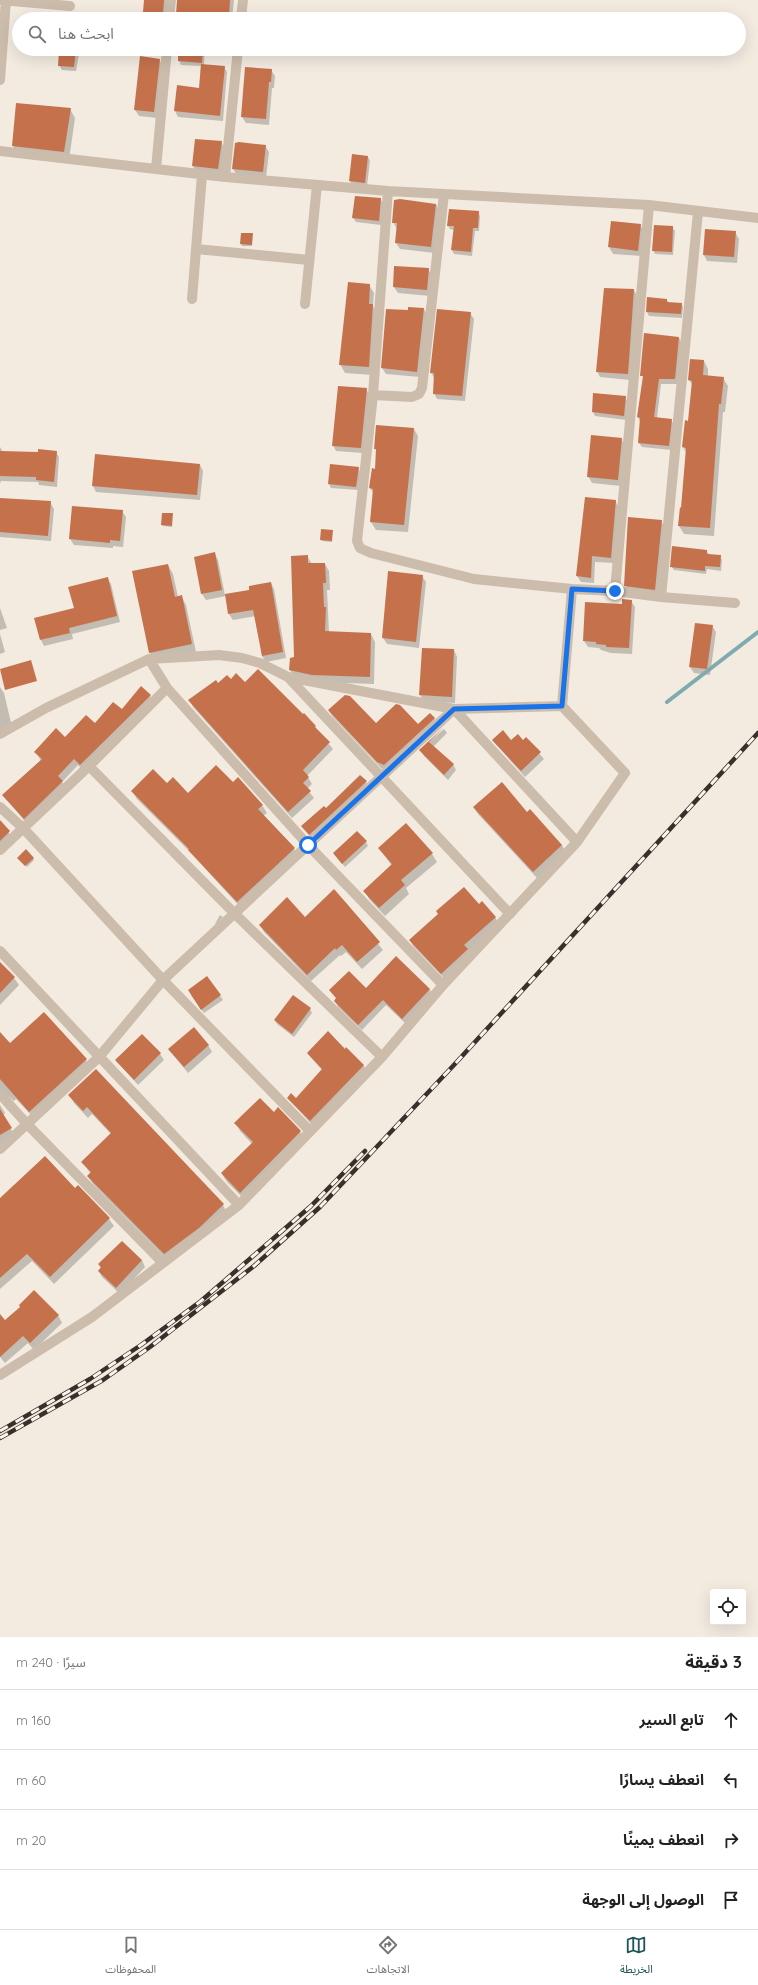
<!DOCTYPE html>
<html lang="ar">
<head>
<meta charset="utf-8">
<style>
	body { margin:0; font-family:Quicksand,"Noto Sans Arabic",sans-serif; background:#f6f6f6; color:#202124; direction:rtl }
	.controls { position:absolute; right:12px; bottom:12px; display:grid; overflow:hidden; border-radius:4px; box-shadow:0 4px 16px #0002 }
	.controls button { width:36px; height:36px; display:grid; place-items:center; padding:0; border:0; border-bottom:1px solid #e0e0e0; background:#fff; color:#202124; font:20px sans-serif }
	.stop { position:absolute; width:12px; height:12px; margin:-9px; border:3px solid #1a73e8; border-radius:50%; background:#fff }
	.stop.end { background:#1a73e8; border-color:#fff; box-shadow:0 1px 4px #0008 }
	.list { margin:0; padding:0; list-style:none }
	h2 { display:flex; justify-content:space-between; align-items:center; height:52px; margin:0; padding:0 16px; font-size:17px }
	h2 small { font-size:13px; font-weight:400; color:#757577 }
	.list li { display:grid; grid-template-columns:26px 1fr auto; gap:12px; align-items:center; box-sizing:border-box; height:60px; padding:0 16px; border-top:1px solid #e0e0e0 }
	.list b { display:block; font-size:15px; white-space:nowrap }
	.list em { font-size:13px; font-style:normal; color:#757577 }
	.icon { flex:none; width:22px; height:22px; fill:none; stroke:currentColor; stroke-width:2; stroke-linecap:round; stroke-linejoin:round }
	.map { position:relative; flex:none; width:758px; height:1637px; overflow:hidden; direction:ltr }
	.search { position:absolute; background:#fff; box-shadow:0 4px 16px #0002; left:12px; right:12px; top:12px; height:44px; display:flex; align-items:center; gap:10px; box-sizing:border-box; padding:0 14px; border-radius:22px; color:#757577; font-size:15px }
	.sheet { height:292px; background:#fff }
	nav { display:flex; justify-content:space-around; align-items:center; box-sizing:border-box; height:56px; border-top:1px solid #e0e0e0; background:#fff; font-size:11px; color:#757577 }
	nav a { display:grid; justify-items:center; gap:2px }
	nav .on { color:#20545b }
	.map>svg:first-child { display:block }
</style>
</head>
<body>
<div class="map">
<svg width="758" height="1637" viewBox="0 0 758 1637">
	<rect width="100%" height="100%" fill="#f3ebe0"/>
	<path fill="#0003" d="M145,0H172L166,19L147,18L144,12Z
		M177,0H234L232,19H180L177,15Z
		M54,49H80L76,71L62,70L59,65L60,50Z
		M179,49H205L204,65L224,67L227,72L223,121L178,117L175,111L200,89L201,66L181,65L179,61Z
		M159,60L163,66L158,118L139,116L135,110Z
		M271,70L275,76L274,88H272L269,125L246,123L242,117Z
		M70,109L75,118L69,160L18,154L13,146Z
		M196,140L221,142L225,149L221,175L196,172L193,166Z
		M265,146L269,152L266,178L237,175L233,169Z
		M368,157L370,161L367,186L352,185L350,181Z
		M355,197L380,199L383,203L381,225L356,222L353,218Z
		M436,204L439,211L435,253L400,249L396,243L397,229L393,222Z
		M478,212L480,216L479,231H475L472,256L454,254L452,250L454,230L450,229L448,226Z
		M612,222L640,225L644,231L642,256L613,254L609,247Z
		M672,227L675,231L673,255L655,254L653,250Z
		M735,232L739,239L737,263L707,261L704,255Z
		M252,234V246H242L241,244Z
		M395,267L428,269L432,275L430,296L398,293L394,287Z
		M369,285L374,293L373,306L377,314L373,375L345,373L340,364Z
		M634,290L637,296L630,380L600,377L597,371Z
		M667,300L669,303H681L683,307L682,318L649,316L647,312Z
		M409,308L424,309L427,315L420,377L386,374L382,368Z
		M470,313L474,319L465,401L437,399L434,393L435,379L431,373Z
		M679,338L682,343L678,384H661L657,418L671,420L674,425L671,450L642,447L639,443L641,423L638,417L644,379L642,375Z
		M704,361L708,369V376L723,378L728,386L725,412H723L714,536L684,534L679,526L682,509L687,454L683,447L689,422L693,386L689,380Z
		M366,389L369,394L363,453L336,451L333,445Z
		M594,394L625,397L627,401L626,420L595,416L593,412Z
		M414,429L418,436L408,532L376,530L371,522L374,494L370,488L376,470L377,453L375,448Z
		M621,439L625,445L621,486L592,483L588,476Z
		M0,447L3,452H56L59,457L57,487L39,485L38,482L1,481L0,484Z
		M96,456L200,465L203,471L200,500L96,492L93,486Z
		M358,468L360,472L358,490L331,488L329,484Z
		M0,499L50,502L54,509L51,541L0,537Z
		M615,501L618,506L614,563L595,562L594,583L581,582L577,576Z
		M122,511L126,517L123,547L113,546V548L74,545L70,539Z
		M172,514V527L163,526L162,525Z
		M661,521L666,530L660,598L630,594L625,585Z
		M332,530V542L322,541L321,539Z
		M706,551L709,554L720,556L722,560L721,571L707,569L706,574L674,570L671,566Z
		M215,554L218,560L225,595L251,591L271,583L274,589L286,658L266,662L262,656L256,616L233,620L229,614L226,596L206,600L202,594Z
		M307,556L312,564H325L329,571L330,590H327L329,632L371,634L375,642L374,684L317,682L295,678L290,670L295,658Z
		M168,565L173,574L178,597L181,596L186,605L196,652L154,661L150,652Z
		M422,576L426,582L419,648L387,644L383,638Z
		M107,578L111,584L120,622L72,634L73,639L44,646L41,640Z
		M631,601L635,607L632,654L611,653L601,650L599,648L588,647L584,641L623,605Z
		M0,608L7,628L0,630Z
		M712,626L716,632L710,675L694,673L690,667Z
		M0,634L5,652L0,654Z
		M423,649L454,650L457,657L455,703L424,701L420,695Z
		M231,680L302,716L304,714L333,749L307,776L312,784L307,789L314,798L292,818L193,707L190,700L218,685Z
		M0,687L4,693L12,727L0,731Z
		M150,696L154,703L85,772L78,765L62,782L66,789L28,825L3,795L41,761L36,752Z
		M329,711L376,724L418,726L434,718L438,724L388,771L381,768L333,717Z
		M444,729L447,733L433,747L453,764L456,770L448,780L424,756L420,750Z
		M526,738L544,759L525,777L493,741H523Z
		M366,782L370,788L313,841L303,826Z
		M233,783L262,805L267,813L263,816L294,849L298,857L242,909L191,853L137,799L132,791L167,784L188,794Z
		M474,808L527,813L562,845L565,851L537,878L478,814Z
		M0,822L13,838L0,851Z
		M405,825L432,854L437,862L406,888L409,894L385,916L369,899L365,891L392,866L379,848Z
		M366,842L368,846L345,867L334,854Z
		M33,858L34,860L27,867L19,859Z
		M334,890L347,904L383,950L362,969L346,952L341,956L340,955L311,981L264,932L260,925L305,918Z
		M479,905L495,917L499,924L445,979L413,946L410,940Z
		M220,915L223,917L216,924H215Z
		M396,958L430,990L433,996L406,1024L386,1005L362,1030L338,1007L335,1001L337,999L330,990L366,989Z
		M0,964L14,978L19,985L0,1005Z
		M207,977L223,1000L204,1013L191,995Z
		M310,1009L312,1013L294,1037L277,1024L275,1020Z
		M44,1013L86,1060L90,1067L34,1118L16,1099L14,1101L7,1095L0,1096V1034L10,1045Z
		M208,1045L212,1052L188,1073L169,1050Z
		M345,1051L363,1065L367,1071L313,1126L288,1098L296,1099L322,1070L308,1054Z
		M160,1054L164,1060L138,1085L116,1060Z
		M96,1070L223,1205L227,1213L169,1262L93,1184L88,1176L91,1174L82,1162L111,1134L92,1114L88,1118L74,1103L69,1095Z
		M0,1105L5,1113L3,1116L15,1136L0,1145Z
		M236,1123L300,1132L305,1140L246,1201L227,1182L222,1174L252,1144L240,1131Z
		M78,1187L109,1219L114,1226L54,1284L32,1261L0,1289V1199L75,1190Z
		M142,1260L145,1267L120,1294L102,1277L99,1271L101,1268L99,1265Z
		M58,1315L62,1323L34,1350L28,1343L5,1363L0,1357V1316L5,1322Z"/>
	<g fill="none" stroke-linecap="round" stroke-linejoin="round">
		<path stroke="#7fabb0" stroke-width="4" d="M667,702L758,632"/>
	</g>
	<path fill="#c5714c" d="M144,0H164L163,14L143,12Z
		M177,0H230L229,14L215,12V17L176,15Z
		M59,49H76L74,67L58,66Z
		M178,49H203L202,63L178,61Z
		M140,56L160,59L154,112L134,110Z
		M201,64L225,66L220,116L174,111L177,85L199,88Z
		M245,67L272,69L271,82H269L266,119L241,117Z
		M16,103L71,108L64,152L12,146Z
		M195,139L222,141L218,169L192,166Z
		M239,142L266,145L263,172L232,169L235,143Z
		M352,154L368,156L365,183L349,181Z
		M355,196L381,198L379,221L352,218Z
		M400,199L436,204L431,247L395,243L397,223H392L394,200Z
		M449,209L479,211L478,228H473L471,252L451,250L454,226H447Z
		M611,221L641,224L638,251L608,247Z
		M654,225L673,226L672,252L652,251Z
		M705,229L736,231L734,257L703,255Z
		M241,233H253L252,245L240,244Z
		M394,266L429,268L427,290L393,287Z
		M348,282L370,284L369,304H373L369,367L339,365Z
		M604,288L634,289L628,374L596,372Z
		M647,297L667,299V302L682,303L681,314L646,312Z
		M408,307L424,308L417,372L381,368L386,309L408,310Z
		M437,309L471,312L462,396L433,394L434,373H430Z
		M644,333L679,337L675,379H659L654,417L672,419L669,446L638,443L640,418L637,417L643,376H640Z
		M690,359L704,360L703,375L724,377L721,404H719L710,528L678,526L680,507L681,508L686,448L682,447L685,420L688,421L692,381L688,380Z
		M338,386L367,388L361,448L332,446Z
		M593,393L626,396L624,416L592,412Z
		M376,425L414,428L404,525L370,522L373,489L369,488L372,468L375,469L376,449H374Z
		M591,435L622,438L618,480L587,477Z
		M38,449L57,451L54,482L36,480V477L0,476V451L38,452Z
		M95,454L200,464L197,495L92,486Z
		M330,464L359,467L356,487L328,484Z
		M585,497L616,500L611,558L592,556L591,578L576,576Z
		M0,498L51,501L48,536L0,532Z
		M72,506L123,510L120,541L110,540V543L69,539Z
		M162,513H173L172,526L161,525Z
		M628,517L662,520L655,590L624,586Z
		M321,529L333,530L332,541L320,540Z
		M672,546L707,550V554L721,555L720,567L705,566V571L670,567Z
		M215,552L222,590L201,594L194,557Z
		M308,555V563H325L326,583H323L324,607H326L325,631L371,633L370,677L312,675L289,670L290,658L294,657L291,556Z
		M168,564L175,597L182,595L192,644L149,653L132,571Z
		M388,571L423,575L416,642L382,638Z
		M108,577L117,616L69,628L70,633L40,640L34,618L74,608L68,587Z
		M271,582L283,652L262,656L253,610L228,614L225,594L249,590V586Z
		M622,599L632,600L629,648L606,647V645L596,644V642L583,641L585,602L622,604Z
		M695,623L713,625L707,669L689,667Z
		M422,648L454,649L452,697L419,695Z
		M31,660L37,681L5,690L0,669Z
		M258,669L303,714L304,713L316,726L315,727L330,742L303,770L309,777L303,783L311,791L288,812L188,700L216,680L218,683L227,675L231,679L236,673L245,682Z
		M141,686L151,695L80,765L74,759L58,776L63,781L24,819L2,795L42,759L34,752L56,728L65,737L86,715L95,723L113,702L122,709Z
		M345,695L350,696L376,723L396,704L400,705L418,724L430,713L435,718L384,765L377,762L328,710Z
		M444,727L429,742L454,764L444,775L419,750Z
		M503,730L511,740L518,734L523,740L526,737L541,752L521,771L492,740Z
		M216,765L233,782L238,777L263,805L258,809L295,848L237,902L188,850L189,849L131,791L153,769L167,783L173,777L188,793Z
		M360,775L367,781L309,835L301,826L324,806L326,808Z
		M502,782L527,812L530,809L562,845L533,872L473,807Z
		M0,820L10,831L0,841Z
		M406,823L433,853L401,880L405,885L379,908L363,891L392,864L378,848Z
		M357,831L367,841L342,864L333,853Z
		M26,849L34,858L25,866L17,858Z
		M464,887L479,904L482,901L496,917L464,945L468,949L441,974L409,940L438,914L436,911Z
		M334,889L380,942L357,962L342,945L336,950L335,948L307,975L259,925L287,897L305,917Z
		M396,956L430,989L402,1019L383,1000L358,1025L334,1001L336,998L329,990L349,971L366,988Z
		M0,962L15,977L0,993Z
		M207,976L221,995L201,1010L188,990Z
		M293,995L311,1008L292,1034L274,1020Z
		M44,1012L87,1059L29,1112L0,1079V1032L10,1043Z
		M194,1027L209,1045L184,1067L168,1049Z
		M328,1031L345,1049L346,1047L364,1065L310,1121L287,1098L291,1093L296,1098L322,1069L307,1053Z
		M142,1034L161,1053L134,1080L115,1060Z
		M96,1069L224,1204L199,1228L164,1254L87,1176L91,1172L81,1162L111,1133L87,1107L83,1111L68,1095Z
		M260,1098L274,1112L278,1107L301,1131L240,1193L221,1173L253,1142L234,1123Z
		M0,1109L12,1128L0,1135Z
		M45,1156L75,1188L78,1185L110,1218L50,1277L27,1254L0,1278V1198Z
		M122,1241L142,1260L116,1288L98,1271L101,1267L98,1264Z
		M34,1290L59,1315L30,1343L23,1336L0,1357V1314L5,1320L20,1307L19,1305Z"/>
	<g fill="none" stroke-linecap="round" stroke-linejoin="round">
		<path stroke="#ccbcac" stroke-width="10" d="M0,0L70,6
			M169,19L171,0
			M241,19L243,0
			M0,80L6,0
			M0,151L225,177L388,191L649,205L758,218
			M156,169L167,49
			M225,177L238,49
			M388,191L373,395L357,541L360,548L371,553L474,579L572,589L615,591L661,597L735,603
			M196,249L309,260
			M192,299L202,175
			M305,304L317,185
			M373,395L412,397L419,394L422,388L444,194
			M615,591L649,205
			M661,597L698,212
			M149,659L167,688L308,845L443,985
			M288,677L510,914
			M562,706L572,589
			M0,734L46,708L149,659L219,655L242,658L260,663L288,677L454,709L562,706L625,773L577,842L443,985L382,1057L239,1205L92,1317L0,1375
			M89,766L235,914L382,1057
			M0,807L24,829L163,980L310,1131
			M0,850L89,766L167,688
			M0,951L239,1205
			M0,1094L27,1124L163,1263
			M0,1149L99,1057L163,980L454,709L577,842"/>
		<g stroke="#3a302b" stroke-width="4.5">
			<path id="rail" d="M0,1431L90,1379L141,1345L201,1301L311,1206L365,1151
				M0,1438L103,1380L150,1347L254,1266L320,1207L453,1066L758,733"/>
		</g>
		<use href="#rail" stroke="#faf5ed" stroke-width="3" stroke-dasharray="9" stroke-linecap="butt"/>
	</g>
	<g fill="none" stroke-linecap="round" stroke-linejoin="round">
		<path stroke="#1a73e8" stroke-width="5" d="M308,845L454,709L562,706L572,589L615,591"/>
	</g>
</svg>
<div class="controls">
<button><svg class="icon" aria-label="locate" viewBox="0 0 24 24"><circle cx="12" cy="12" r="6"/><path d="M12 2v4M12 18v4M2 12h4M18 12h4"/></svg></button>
</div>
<div class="stop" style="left:308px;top:845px"></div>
<div class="stop end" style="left:615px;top:591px"></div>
<div class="search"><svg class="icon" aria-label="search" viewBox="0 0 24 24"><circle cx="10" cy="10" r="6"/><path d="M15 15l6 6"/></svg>ابحث هنا</div>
</div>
<section class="sheet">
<h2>3 دقيقة<small>سيرًا · 240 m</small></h2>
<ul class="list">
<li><svg class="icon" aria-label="ahead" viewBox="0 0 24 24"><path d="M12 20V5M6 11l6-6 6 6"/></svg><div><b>تابع السير</b></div><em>160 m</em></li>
<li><svg class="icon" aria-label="left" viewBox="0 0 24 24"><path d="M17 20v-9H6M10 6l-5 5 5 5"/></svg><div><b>انعطف يسارًا</b></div><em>60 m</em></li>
<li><svg class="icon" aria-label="right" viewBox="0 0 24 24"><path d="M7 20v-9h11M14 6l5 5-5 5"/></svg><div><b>انعطف يمينًا</b></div><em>20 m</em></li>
<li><svg class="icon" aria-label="arrive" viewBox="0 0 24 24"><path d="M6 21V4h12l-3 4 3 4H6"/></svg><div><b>الوصول إلى الوجهة</b></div></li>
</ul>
</section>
<nav>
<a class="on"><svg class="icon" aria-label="map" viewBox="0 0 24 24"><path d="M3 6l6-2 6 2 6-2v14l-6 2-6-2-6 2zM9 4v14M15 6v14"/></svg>الخريطة</a>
<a><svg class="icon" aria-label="directions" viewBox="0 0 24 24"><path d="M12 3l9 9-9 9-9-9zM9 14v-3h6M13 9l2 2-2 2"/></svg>الاتجاهات</a>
<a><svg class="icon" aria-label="saved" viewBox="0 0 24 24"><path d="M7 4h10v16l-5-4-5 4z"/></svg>المحفوظات</a>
</nav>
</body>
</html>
